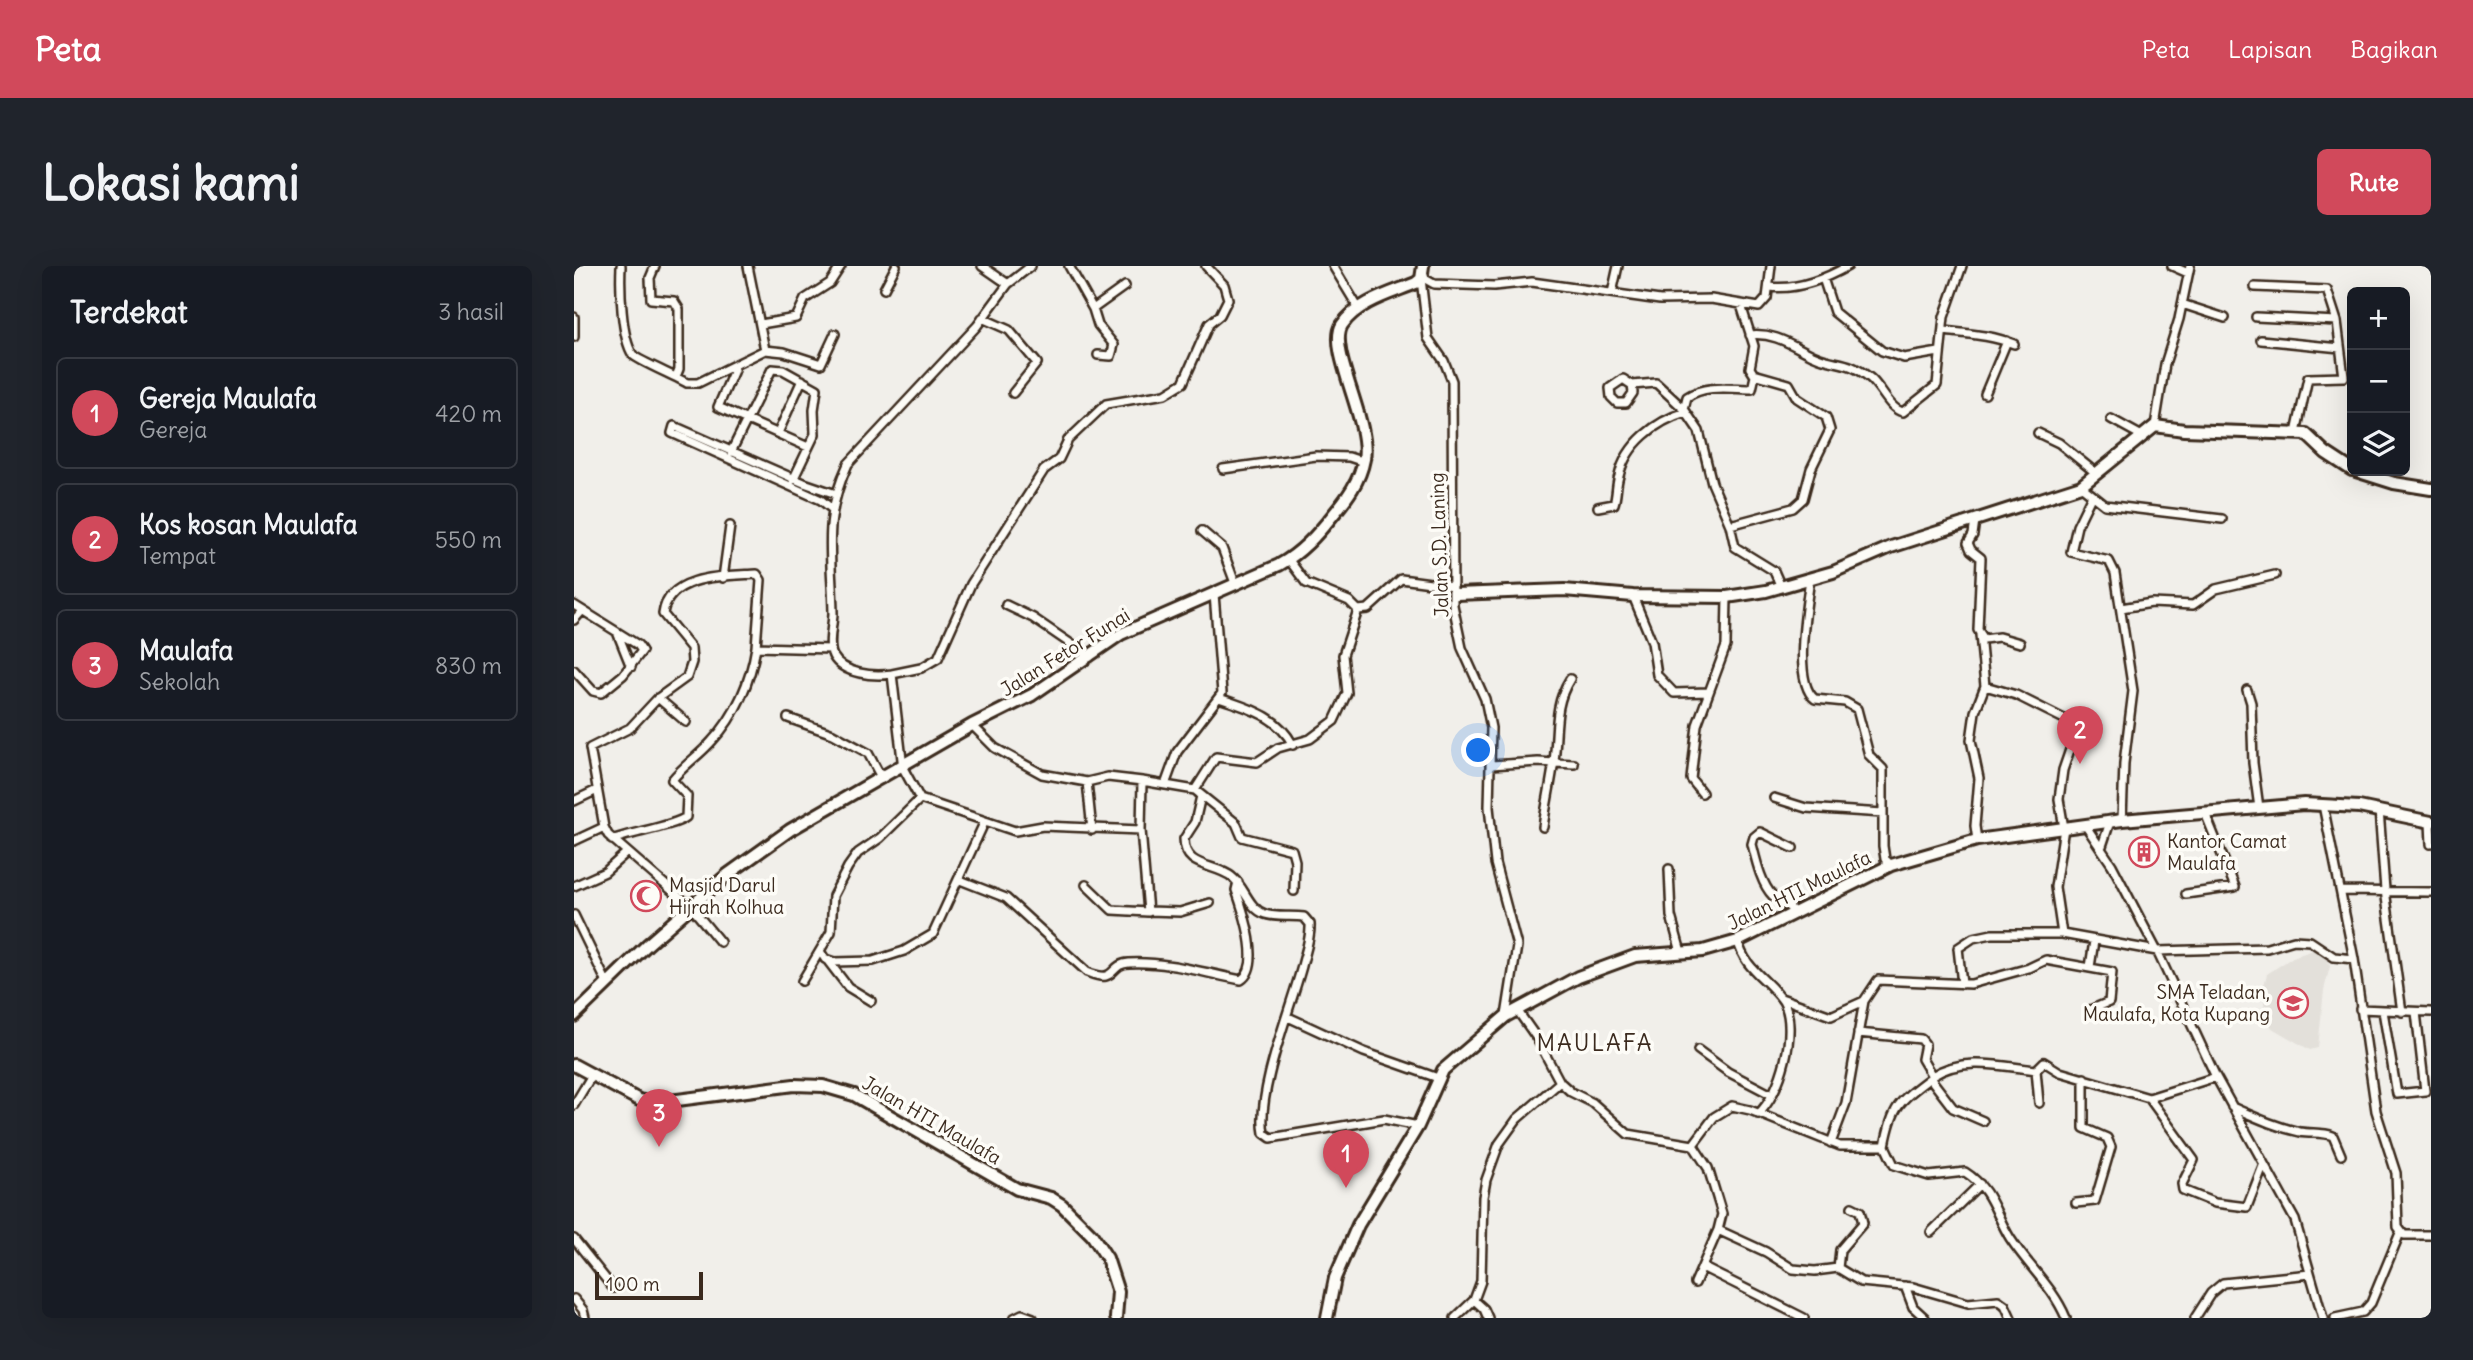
<!DOCTYPE html>
<html lang="id">
<head>
<meta charset="utf-8">
<style>
	body { margin:0; font-family:Delius,sans-serif; background:#20242c; color:#f1f3f6 }
	.controls { position:absolute; right:21px; top:21px; display:grid; overflow:hidden; border-radius:10px; box-shadow:0 7px 28px #0002 }
	.controls button { width:63px; height:63px; display:grid; place-items:center; padding:0; border:0; border-bottom:2px solid #363941; background:#171b24; color:#f1f3f6; font:35px sans-serif }
	.scale { position:absolute; left:21px; bottom:18px; width:108px; box-sizing:border-box; padding-left:7px; border:4px solid #3b2a1e; border-top:0; font-size:19px; line-height:24px; white-space:nowrap; color:#3b2a1e; -webkit-text-stroke:5px #fdfcf7; paint-order:stroke }
	.you { position:absolute; left:905px; top:485px; width:24px; height:24px; margin:-18px; border:5px solid #fff; border-radius:50%; background:#1a73e8; box-shadow:0 0 0 10px #1a73e833 }
	.badge { display:grid; place-items:center; width:46px; height:46px; border-radius:50%; background:#d1495b; color:#fff; font-size:23px; font-weight:700 }
	.pin { position:absolute; translate:-50% -58px; filter:drop-shadow(0 2px 4px #0008) }
	.pin::after { content:''; position:absolute; top:37px; width:24px; height:21px; background:inherit; clip-path:polygon(0 0,100% 0,50% 100%) }
	.list { margin:0; padding:0; list-style:none }
	h2 { display:flex; justify-content:space-between; align-items:center; height:91px; margin:0; padding:0 28px; font-size:30px }
	h2 small { font-size:23px; font-weight:400; color:#9ea1a6 }
	.list li { display:grid; grid-template-columns:46px 1fr auto; gap:21px; align-items:center; box-sizing:border-box; height:112px; margin:0 14px 14px; padding:0 14px; border:2px solid #363941; border-radius:10px }
	.list b { display:block; font-size:26px; white-space:nowrap }
	.list p { margin:0; font-size:23px; white-space:nowrap; color:#9ea1a6 }
	.list em { font-size:23px; font-style:normal; color:#9ea1a6 }
	.icon { flex:none; width:38px; height:38px; fill:none; stroke:currentColor; stroke-width:2; stroke-linecap:round; stroke-linejoin:round }
	.map { position:relative; flex:none; width:1857px; height:1052px; overflow:hidden; border-radius:10px }
	header { display:flex; align-items:center; gap:42px; box-sizing:border-box; height:98px; padding:0 35px; background:#d1495b; color:#fff }
	header strong { font-size:33px }
	nav { display:flex; gap:38px; margin-inline-start:auto; font-size:24px }
	.intro { display:flex; align-items:center; justify-content:space-between; box-sizing:border-box; height:168px; padding:0 42px }
	h1 { margin:0; font-size:49px }
	.button { padding:18px 32px; border-radius:10px; background:#d1495b; color:#fff; font-size:24px; font-weight:700 }
	main { display:flex; gap:42px; padding:0 42px }
	aside { flex:1; background:#171b24; border-radius:10px; box-shadow:0 7px 28px #0002 }
	.map>svg:first-child { display:block }
</style>
</head>
<body>
<header>
<strong>Peta</strong>
<nav><a>Peta</a><a>Lapisan</a><a>Bagikan</a></nav>
</header>
<div class="intro"><h1>Lokasi kami</h1><a class="button">Rute</a></div>
<main>
<aside>
<h2>Terdekat<small>3 hasil</small></h2>
<ul class="list">
<li><span class="badge">1</span><div><b>Gereja Maulafa</b><p>Gereja</p></div><em>420 m</em></li>
<li><span class="badge">2</span><div><b>Kos kosan Maulafa</b><p>Tempat</p></div><em>550 m</em></li>
<li><span class="badge">3</span><div><b>Maulafa</b><p>Sekolah</p></div><em>830 m</em></li>
</ul>
</aside>
<div class="map">
<svg width="1857" height="1052" viewBox="0 0 1857 1052">
	<rect width="100%" height="100%" fill="#f1efea"/>
	<filter id="ink" filterUnits="userSpaceOnUse"><feTurbulence type="fractalNoise" baseFrequency=".0143" numOctaves="2"/><feDisplacementMap in="SourceGraphic" scale="14" xChannelSelector="R" yChannelSelector="G"/><feConvolveMatrix kernelMatrix="1 2 1 2 8 2 1 2 1" color-interpolation-filters="sRGB"/></filter>
	<g filter="url(#ink)">
		<path fill="#e3e0da" d="M1739,684L1752,692L1756,700L1750,724L1744,782L1736,784L1698,762L1691,750L1689,723L1693,708L1719,691Z"/>
		<g fill="none" stroke-linecap="round" stroke-linejoin="round">
			<g stroke="#3b2a1e" stroke-width="12">
				<path id="street" d="M47,0C46,20 47,72 59,89C63,94 103,111 113,117H124L191,84L210,86L247,98L261,68
					M81,0L76,12L77,33L100,35L105,43V103L103,108
					M174,0L191,84
					M408,0L434,18
					M457,0L434,18L403,60L274,198C248,254 258,288 259,347C259,359 253,378 259,390C269,408 299,411 318,408L329,502L346,533L441,565L469,560L567,564L574,646L538,644L512,619
					M495,0L519,43L551,20
					M759,0L785,43
					M1598,0L1614,7
					M849,6L851,13L860,18L920,20L958,16L1086,34L1137,33L1185,41L1193,32L1197,0
					M1249,12L1260,46L1308,85L1330,92L1365,86
					M847,13L854,72L870,95L878,115L879,339L888,382L911,433L917,462L915,541L921,597L943,680L932,750
					M1196,21C1222,24 1251,13 1274,0
					M1681,21L1753,24L1763,55L1770,111L1734,112L1722,167
					M310,23L322,0
					M1038,27L1044,0
					M1608,38L1651,52
					M519,43L524,59L540,79L537,90L524,89
					M0,51V71
					M1682,51L1763,55
					M408,52L435,64L463,97L439,127
					M187,58L222,52L231,33L256,17L267,0
					M1370,65C1395,68 1417,69 1440,78
					M1176,69C1202,66 1220,81 1241,90C1264,100 1272,93 1296,112C1307,121 1315,143 1329,146L1363,119L1370,51L1388,0
					M1687,74L1766,82
					M160,104L144,141L234,181
					M1058,119L1059,127L1052,137H1043L1037,131L1036,122L1049,113L1058,119L1082,117L1110,143L1125,165L1138,217L1156,259L1161,281L1200,305L1207,321
					M1411,128L1433,75
					M1110,143L1113,131C1132,118 1157,123 1178,123L1181,110L1176,102L1180,80L1167,39
					M1537,153L1568,170
					M1581,160L1591,98L1605,53L1616,0
					M204,167L228,114
					M1464,167L1485,177L1522,207
					M157,186L198,103L209,104L243,123L240,144L241,168L219,214
					M649,203L742,190L775,191L790,196
					M1507,220L1531,239L1648,253
					M1518,229L1503,260L1497,286L1535,295L1541,307L1559,425L1550,497L1548,554
					M1024,241L1040,238C1043,229 1042,219 1045,210C1052,178 1082,155 1112,146
					M258,243L247,234L98,167L100,160L230,217L262,228
					M1401,254L1399,269L1394,277L1397,284L1407,292L1404,364L1410,373L1425,371L1446,377
					M1156,259L1219,242L1229,233L1237,203L1256,164L1252,151L1223,132L1215,118L1180,108
					M628,265L648,282L661,317
					M149,312L156,260
					M1236,312C1233,339 1218,416 1241,433L1271,436L1283,443L1295,489L1309,503V580L1311,593L1317,599
					M1059,330L1078,376L1083,409L1100,427L1135,426
					M0,339L64,379L68,385L49,409L27,427L19,425L0,404
					M432,339L459,352L516,391
					M1547,342L1578,337L1619,339L1642,323L1701,309
					M784,344L794,343L827,313L879,320
					M0,354L8,345
					M43,366L57,401
					M1406,369L1411,420L1442,429L1500,458V472L1489,504L1485,533L1490,562L1481,621L1488,668
					M318,408L347,402L364,392L397,318L470,204L485,193L494,174L532,138L591,128L609,117L635,58L646,49L654,33L650,19L632,0
					M1673,424L1677,437L1679,497L1685,542
					M84,432L112,456
					M645,432C676,443 703,449 719,479
					M214,452L259,468L294,487L308,513
					M398,459L421,482L468,508L513,516L518,564
					M917,499L964,496L1000,498
					M513,516L534,511L568,515
					M591,519L603,486L648,427L640,328
					M621,524L642,491L683,496L704,482L736,473L760,455L773,427L769,389L784,344L775,335L732,317L715,294
					M1128,527L1117,513L1123,459L1152,380L1153,331
					M627,530L621,556L610,573C610,603 641,597 658,611C671,621 674,642 691,648C703,652 717,649 730,651L736,658C737,672 731,687 728,700C717,741 682,828 690,867L697,872L810,853L844,860
					M1200,532L1232,542L1309,547
					M0,535L23,524
					M1749,539L1780,693L1802,845L1822,907L1824,961L1830,969H1857
					M1805,544L1811,624L1828,746
					M1856,556L1857,578
					M1511,559L1538,599L1583,685L1642,811L1721,954L1749,1052
					M969,561C972,539 977,517 980,495C984,466 979,440 996,413
					M567,564L568,515L621,524L662,557L668,571L718,584L721,595L720,625
					M38,574C55,567 101,560 112,551L113,530L98,514C110,499 126,489 138,475C162,450 177,414 182,381
					M1403,574L1401,560L1405,512L1397,474L1401,446L1411,420
					M0,575L30,561
					M1528,580L1536,556
					M1219,582L1186,566L1180,571L1178,578C1182,594 1187,618 1199,630C1207,637 1214,637 1220,647
					M1095,603L1097,650L1107,686
					M386,614L432,632L513,706C544,719 534,698 555,697C593,695 631,707 667,714C689,700 669,644 662,624L664,616
					M0,620L31,606L52,587
					M1767,625L1857,626
					M1612,628L1661,621L1631,547
					M575,645L606,646L636,637
					M0,649L33,717
					M1164,675C1170,703 1194,713 1209,735C1225,762 1207,828 1184,848
					M146,676L118,642L34,569L30,561L16,482L56,462L84,432L113,411L118,396L117,382L89,348C94,308 153,310 183,308L187,314L182,381L257,383
					M246,685L251,693L260,696L299,695L330,685L359,668L411,555
					M254,695L274,721L297,735
					M1516,701L1520,675
					M228,715L257,666L259,630L274,601L284,587L306,572L346,533
					M1388,718L1384,682L1399,672L1418,668H1488L1583,685L1693,682L1720,674L1736,675L1760,691L1780,693
					M1207,732L1257,750L1290,735L1304,714L1397,718L1455,702L1472,694L1538,706L1535,736L1516,744
					M1786,743L1857,746
					M943,744L962,771L986,816
					M1809,745L1823,828L1851,825L1842,746
					M714,751L790,786L864,812
					M1284,767L1347,773L1351,778L1348,793L1358,810C1389,790 1428,800 1462,804L1465,837
					M1124,784L1154,806L1198,829
					M1462,804L1470,796L1486,806L1575,832L1642,811
					M1575,832L1620,894L1608,918L1609,924L1641,937L1673,941L1689,900
					M0,839L18,809
					M1658,841C1681,851 1702,861 1726,866C1737,868 1749,866 1759,870L1767,889
					M1257,877L1272,837L1290,735
					M1119,879L1134,902L1148,948L1144,964L1121,1017
					M1311,880C1318,841 1324,836 1356,812L1379,842L1409,855
					M1502,937L1521,935L1537,881L1533,872L1510,862V812
					M1144,964L1192,986L1219,1003L1241,1005L1264,1002L1287,1016L1339,1021L1394,1037L1424,1034L1431,1039L1437,1052
					M1357,966L1406,918
					M0,973L39,1022
					M1128,1001L1230,1052
					M1264,1002L1266,984L1289,957L1286,945L1278,941
					M1331,1020L1339,1041L1351,1052
					M0,1033L9,1044L11,1052
					M900,1034L910,1043L914,1052
					M440,1052L448,1048L459,1052
					M881,1052L900,1034L907,1015L909,931L912,914L925,878L943,853L986,816L997,826L1019,837L1054,868L1119,879L1140,851L1158,840L1176,844L1266,880H1311L1320,899L1355,910L1391,906C1418,923 1421,948 1436,972C1454,1000 1479,1021 1492,1052
					M1621,1052L1637,1027L1649,1017L1736,1008
					M1761,1052L1789,1046L1797,1037L1826,967"/>
			</g>
			<g stroke="#3b2a1e" stroke-width="16">
				<path id="secondary" d="M1782,205L1820,217L1857,223
					M882,328L990,324L1059,330L1153,331L1192,325L1259,306L1317,281L1507,220L1581,160L1610,164L1732,168L1752,187L1778,204
					M0,750L73,679L153,609L216,564L398,459L458,429L547,368L705,299C727,287 743,269 759,249C773,232 786,215 790,193C797,156 753,83 768,59C783,36 818,27 842,17L847,13L849,0
					M0,799L65,834L80,837L220,819L249,820L280,829L443,923L477,932L488,939L518,969L533,992L544,1026L542,1052
					M753,1052L761,1012L784,959L844,860L869,804L932,750L1004,711L1061,690L1129,685L1164,675L1317,599L1403,574L1548,554L1730,538L1785,541L1857,556"/>
			</g>
			<use href="#street" stroke="#fdfcf7" stroke-width="7"/>
			<use href="#secondary" stroke="#fdfcf7" stroke-width="10"/>
		</g>
	</g>
	<defs>
		<g id="building-ring" transform="scale(1.575)"><circle r="9.5" fill="#fdfcf7" stroke="#d1495b" stroke-width="1.5"/><path d="M-4-6H4V6H1V3H-1V6H-4ZM-2.5-4.3h1.7v1.8h-1.7ZM.8-4.3h1.7v1.8H.8ZM-2.5-1h1.7V.8h-1.7ZM.8-1h1.7V.8H.8Z" fill="#d1495b"/></g>
		<g id="mosque-ring" transform="scale(1.575)"><circle r="9.5" fill="#fdfcf7" stroke="#d1495b" stroke-width="1.5"/><path d="M3.5-4.9A6 6 0 1 0 3.5 4.9A5 5 0 1 1 3.5-4.9Z" fill="#d1495b"/></g>
		<g id="school-ring" transform="scale(1.575)"><circle r="9.5" fill="#fdfcf7" stroke="#d1495b" stroke-width="1.5"/><path d="M0-5L7-2L0 1L-7-2ZM-4 1L0 2.5L4 1V4Q0 6-4 4Z" fill="#d1495b"/></g>
	</defs>
	<g fill-rule="evenodd">
		<use href="#building-ring" x="1570" y="586"/>
		<use href="#mosque-ring" x="72" y="630"/>
		<use href="#school-ring" x="1719" y="737"/>
	</g>
	<g text-anchor="middle" dominant-baseline="central" stroke-width="7" stroke-linejoin="round" paint-order="stroke">
		<g font-size="19" fill="#3b2a1e" stroke="#fdfcf7">
			<text transform="translate(865 279) rotate(-92)">Jalan S.D. Laning</text>
			<text transform="translate(491 386) rotate(-32)">Jalan Fetor Funai</text>
			<text transform="translate(1225 624) rotate(-26)">Jalan HTI Maulafa</text>
			<text transform="translate(358 854) rotate(30)">Jalan HTI Maulafa</text>
		</g>
		<g font-size="19" fill="#3b2a1e" stroke="#fdfcf7" text-anchor="start">
			<text x="1593" y="575">Kantor Camat<tspan x="1593" dy="22">Maulafa</tspan></text>
			<text x="95" y="619">Masjid Darul<tspan x="95" dy="22">Hijrah Kolhua</tspan></text>
			<text x="1696" y="726" text-anchor="end">SMA Teladan,<tspan x="1696" dy="22">Maulafa, Kota Kupang</tspan></text>
		</g>
		<g font-size="23" letter-spacing="2" fill="#3b2a1e" stroke="#fdfcf7">
			<text x="1021" y="776">MAULAFA</text>
		</g>
	</g>
</svg>
<div class="controls">
<button>+</button>
<button>−</button>
<button><svg class="icon" aria-label="layers" viewBox="0 0 24 24"><path d="M12 4l9 5-9 5-9-5zM3 14l9 5 9-5"/></svg></button>
</div>
<div class="scale">100 m</div>
<div class="you"></div>
<div class="pin badge" style="left:772px;top:922px">1</div>
<div class="pin badge" style="left:1506px;top:498px">2</div>
<div class="pin badge" style="left:85px;top:881px">3</div>
</div>
</main>
</body>
</html>
